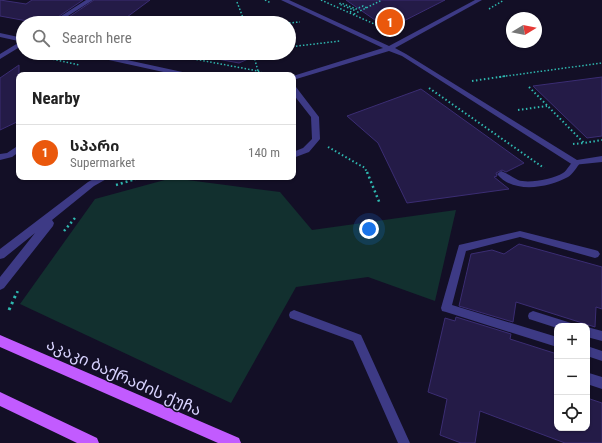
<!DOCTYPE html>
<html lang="en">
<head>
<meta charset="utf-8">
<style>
	body { margin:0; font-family:"Roboto Condensed","Noto Sans Georgian",sans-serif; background:#f2f2f2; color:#222 }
	.controls { position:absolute; right:12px; bottom:12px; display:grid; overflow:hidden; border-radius:8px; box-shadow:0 1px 3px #0004 }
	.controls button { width:36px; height:36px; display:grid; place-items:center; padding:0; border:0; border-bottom:1px solid #e0e0e0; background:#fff; color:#222; font:20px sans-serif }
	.compass { position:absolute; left:506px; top:12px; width:36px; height:36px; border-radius:50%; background:#fff; box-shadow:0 1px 3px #0004; rotate:80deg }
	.you { position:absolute; left:369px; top:229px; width:14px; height:14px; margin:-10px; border:3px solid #fff; border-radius:50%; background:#1a73e8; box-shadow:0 0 0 6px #1a73e833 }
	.badge { display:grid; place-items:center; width:26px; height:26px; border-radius:50%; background:#ea580c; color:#fff; font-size:13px; font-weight:700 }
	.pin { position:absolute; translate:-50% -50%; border:2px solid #fff; box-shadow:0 1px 4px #0006 }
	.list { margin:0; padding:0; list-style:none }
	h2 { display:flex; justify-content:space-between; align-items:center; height:52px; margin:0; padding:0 16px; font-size:17px }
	h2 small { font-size:13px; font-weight:400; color:#767676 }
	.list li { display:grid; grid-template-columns:26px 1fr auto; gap:12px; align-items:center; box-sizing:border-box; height:56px; padding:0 16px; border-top:1px solid #e0e0e0 }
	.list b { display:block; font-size:15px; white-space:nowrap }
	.list p { margin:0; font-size:13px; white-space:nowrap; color:#767676 }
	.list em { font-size:13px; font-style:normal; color:#767676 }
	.icon { flex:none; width:22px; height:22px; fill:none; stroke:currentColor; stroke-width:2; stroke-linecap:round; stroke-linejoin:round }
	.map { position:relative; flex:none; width:602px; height:443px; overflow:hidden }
	.search { position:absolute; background:#fff; box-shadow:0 1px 3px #0004; left:16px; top:16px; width:280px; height:44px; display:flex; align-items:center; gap:10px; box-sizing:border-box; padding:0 14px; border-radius:22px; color:#767676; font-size:15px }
	.panel { position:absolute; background:#fff; box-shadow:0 1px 3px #0004; left:16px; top:72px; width:280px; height:108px; border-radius:8px }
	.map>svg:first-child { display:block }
</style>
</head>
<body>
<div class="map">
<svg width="602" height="443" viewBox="0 0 602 443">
	<rect width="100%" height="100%" fill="#130f26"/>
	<path fill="#12302f" d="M172,178L280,192L312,230L456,210L435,301L368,277L296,287L231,403L20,304L95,199Z"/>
	<path fill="#241b47" stroke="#3b2d73" d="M0,0L26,4L32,0H83L49,23H38L0,16Z
		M94,0H150L123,20L141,23H122V20L119,23H60Z
		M346,0H445L388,29Z
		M185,53H246L248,59L239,63Z
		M19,65V121L0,130V78Z
		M602,77V136L587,138L533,86Z
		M421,89L524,163L506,172L502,170L496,173L497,176L494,177L509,189L407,203L378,143L347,116Z
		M519,244L602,267V309L596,307L595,327L516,302L513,322L459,306L471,254L492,250L504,254Z
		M456,317L511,334L510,339L557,354V428H587V398L602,403V443H565L480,411L475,443H461L440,435L447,399L428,392L445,318L455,321Z"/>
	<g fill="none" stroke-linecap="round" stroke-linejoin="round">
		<path stroke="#2fb8b0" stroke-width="1.5" stroke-dasharray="1.5 2" stroke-linecap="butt" d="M265,0L271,3
			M321,0L392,32
			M237,2L245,23
			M489,9L504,0
			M350,12L354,10L339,4L341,3L356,9L363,6L367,8
			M354,14L382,0
			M244,20L266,23
			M34,23L39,20
			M289,23L300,22
			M289,47L340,41
			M162,53L258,71L253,53
			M29,54L79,65
			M258,71L267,75
			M499,77L602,63"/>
		<path stroke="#2fb8b0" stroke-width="2" stroke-dasharray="1.5 2.5" stroke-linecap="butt" d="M472,81L506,76
			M529,87L584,143L602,140
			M429,88L544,168
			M518,110L547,106
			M573,144L584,143
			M328,147L365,168L367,173"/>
		<path stroke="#2fb8b0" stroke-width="2.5" stroke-dasharray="2 3" stroke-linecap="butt" d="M367,172L380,204
			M116,185L142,177
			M64,231L75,218
			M17,293L18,290"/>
		<path stroke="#2fb8b0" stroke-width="3" stroke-dasharray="2.5 4" stroke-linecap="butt" d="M9,310L17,292"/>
		<path fill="#3d3a85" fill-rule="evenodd" d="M23,40V45L0,59V54Z
			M16,147H19V152L12,157L0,160V154L7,153Z
			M576,160L580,163C577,167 572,175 568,177C548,188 513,194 497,174L501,171C507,173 512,177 518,180C528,184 553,179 563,173C568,170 570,162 576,160Z
			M520,231L595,250L598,251L600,254L598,257L595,258L520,237L466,251L452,305L557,337V347L446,312L442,311L441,308L459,245Z
			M294,310L361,335L410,443H398L353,341L290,318L289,315L290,312Z
			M533,311L571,323L572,326H557V328L529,319L528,316L529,313Z
			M587,327L602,331V341L587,337Z
			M587,346L602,351V361L587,356Z
			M589,373L602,377V389L587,384V374Z"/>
		<path fill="#3d3a85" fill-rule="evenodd" d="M86,0H93L57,23H50Z
			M281,0H289L389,46L475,0H482L395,48L406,54L577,160L602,156V162L573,165L402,56L389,51L293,80V76L383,48Z
			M0,33L23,38V42L0,37Z
			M83,53H95L187,73L191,75H177L86,55Z
			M293,87H296L319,117L320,139L309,152L293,158V152L303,148L312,139L311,117L293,94Z
			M97,177H110L94,186L52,220L54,223L53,226L4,288L0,290V277L35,233L4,258L0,259V249L88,182Z"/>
		<path fill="#c25bff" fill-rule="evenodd" d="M0,335L239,438L241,443H218L0,347Z
			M0,392L97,438L99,443H77L0,406Z"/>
	</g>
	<g text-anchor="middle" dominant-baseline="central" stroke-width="3" stroke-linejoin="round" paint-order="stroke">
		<g font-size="16" fill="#d9d4ff" stroke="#130f26">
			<text transform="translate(124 377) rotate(24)">აკაკი ბაქრაძის ქუჩა</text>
		</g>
	</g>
</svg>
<div class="controls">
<button>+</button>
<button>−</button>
<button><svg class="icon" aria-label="locate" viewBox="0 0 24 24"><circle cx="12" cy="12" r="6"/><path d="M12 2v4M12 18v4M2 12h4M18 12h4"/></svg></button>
</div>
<svg class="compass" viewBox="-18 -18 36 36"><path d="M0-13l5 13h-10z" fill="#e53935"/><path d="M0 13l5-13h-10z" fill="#767676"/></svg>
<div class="you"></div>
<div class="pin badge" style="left:390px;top:22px">1</div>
<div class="search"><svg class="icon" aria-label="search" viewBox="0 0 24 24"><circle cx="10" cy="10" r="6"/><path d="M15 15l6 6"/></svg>Search here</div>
<section class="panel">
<h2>Nearby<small></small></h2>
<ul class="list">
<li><span class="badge">1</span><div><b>სპარი</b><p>Supermarket</p></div><em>140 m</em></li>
</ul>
</section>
</div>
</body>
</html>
